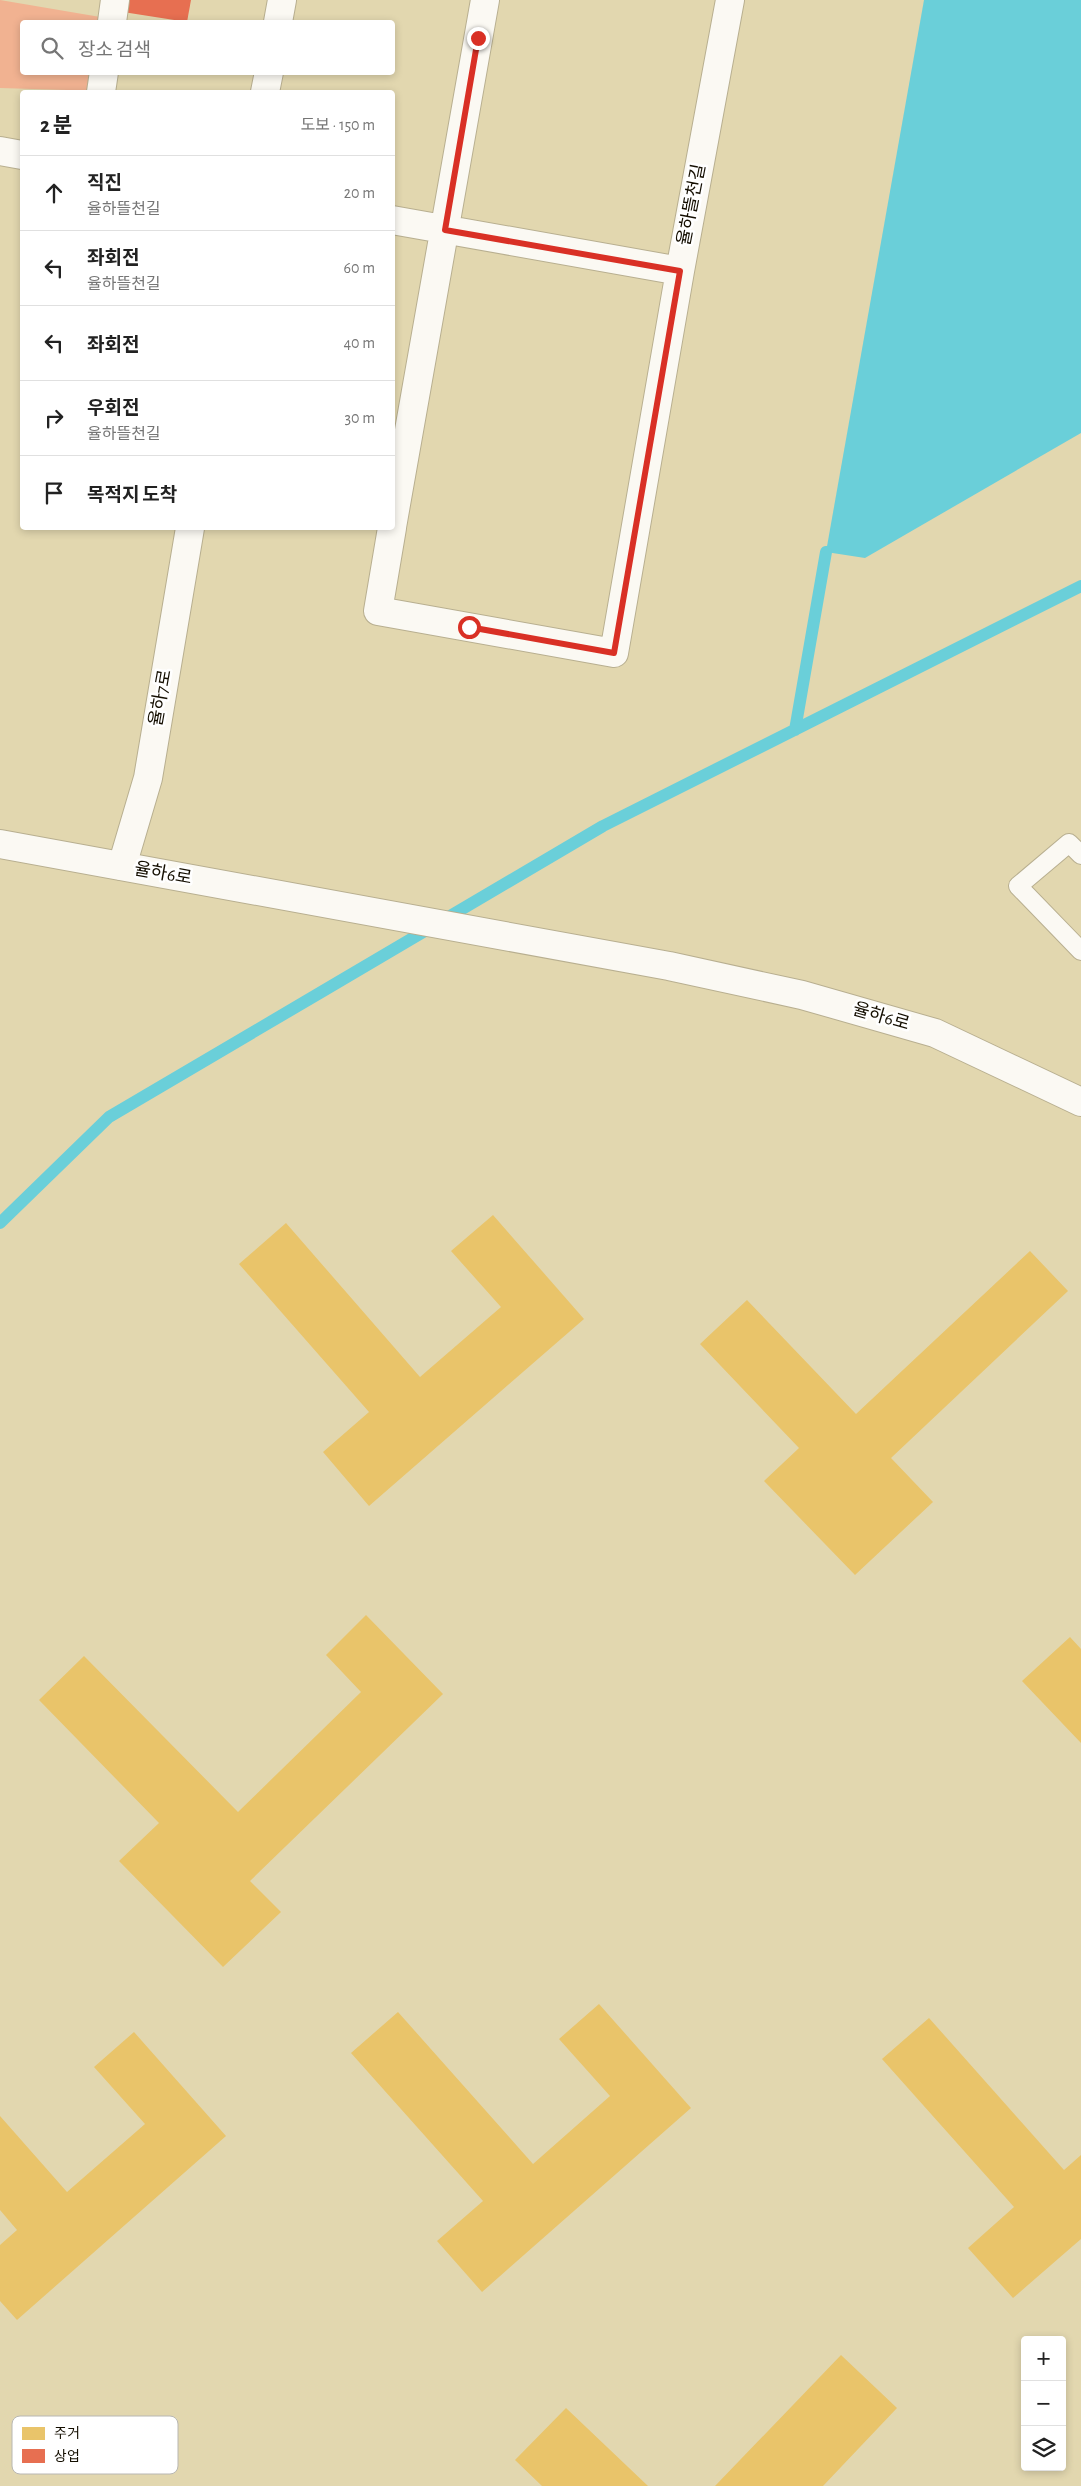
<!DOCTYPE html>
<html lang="ko">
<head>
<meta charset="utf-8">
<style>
	body { margin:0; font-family:"Alegreya Sans","Noto Sans KR",sans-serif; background:#f6f6f6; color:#222 }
	.controls { position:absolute; right:15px; bottom:15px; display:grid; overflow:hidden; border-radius:5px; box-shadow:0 2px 8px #0003 }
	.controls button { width:45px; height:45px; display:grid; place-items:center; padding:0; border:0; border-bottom:1px solid #e0e0e0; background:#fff; color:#222; font:25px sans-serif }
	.stop { position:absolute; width:15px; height:15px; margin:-11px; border:4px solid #d93025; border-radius:50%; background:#fff }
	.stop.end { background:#d93025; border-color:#fff; box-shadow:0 1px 5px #0008 }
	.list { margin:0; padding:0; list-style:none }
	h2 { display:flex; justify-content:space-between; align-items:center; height:65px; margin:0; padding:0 20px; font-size:21px }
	h2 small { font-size:16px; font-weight:400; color:#767676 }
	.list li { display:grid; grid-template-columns:32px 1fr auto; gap:15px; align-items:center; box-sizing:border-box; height:75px; padding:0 20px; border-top:1px solid #e0e0e0 }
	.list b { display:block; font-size:19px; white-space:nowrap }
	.list p { margin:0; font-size:16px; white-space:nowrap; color:#767676 }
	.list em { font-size:16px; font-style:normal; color:#767676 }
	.icon { flex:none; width:28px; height:28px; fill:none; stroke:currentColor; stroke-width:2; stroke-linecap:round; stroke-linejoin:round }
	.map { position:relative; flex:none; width:1081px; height:2486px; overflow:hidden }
	.search { position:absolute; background:#fff; box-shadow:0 2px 8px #0003; left:20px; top:20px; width:375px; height:55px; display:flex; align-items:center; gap:12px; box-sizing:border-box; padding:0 18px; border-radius:5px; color:#767676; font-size:19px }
	.panel { position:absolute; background:#fff; box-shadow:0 2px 8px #0003; left:20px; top:90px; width:375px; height:440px; border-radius:5px }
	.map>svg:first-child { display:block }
</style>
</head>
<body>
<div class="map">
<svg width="1081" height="2486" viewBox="0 0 1081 2486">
	<rect width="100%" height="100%" fill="#e2d7af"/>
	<path fill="#f1b291" d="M0,0L112,19V22H22V72L104,73L101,91L0,88Z"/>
	<path fill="#6acfd9" d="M924,0H1081V433L865,558L826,552Z"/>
	<path fill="#e9c46a" d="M493,1215L584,1319L369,1506L323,1452L369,1412L239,1264L286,1223L420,1377L501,1307L451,1251Z
		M1030,1251L1068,1291L891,1458L933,1502L855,1575L764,1481L799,1448L700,1344L747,1300L856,1414Z
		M366,1615L443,1694L250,1881L281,1912L223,1967L119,1861L159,1823L39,1700L84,1656L238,1812L361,1692L326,1655Z
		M1070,1637L1081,1649V1743L1022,1681Z
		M599,2004L691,2108L482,2292L437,2241L483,2201L351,2053L398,2012L533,2164L610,2096L559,2039Z
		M929,2018L1064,2170L1081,2155V2239L1013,2298L968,2248L1014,2207L882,2059Z
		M134,2032L226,2136L17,2320L0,2301V2245L17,2230L0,2210V2116L67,2192L145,2124L94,2067Z
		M841,2355L897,2408L823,2486H715Z
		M566,2408L648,2486H542L515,2460Z"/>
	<path fill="#e76f51" d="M125,0H191L187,22L123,12Z"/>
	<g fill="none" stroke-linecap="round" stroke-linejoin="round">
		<path stroke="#6acfd9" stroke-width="12" d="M795,730L826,552
			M0,1223L109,1117L323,991L603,826L1081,586"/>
		<g stroke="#b8af90" stroke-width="20">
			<path id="service" d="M1081,855L1069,843L1018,886L1081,951"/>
		</g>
		<g stroke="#b8af90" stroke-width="30">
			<path id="minor" d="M112,22L115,0
				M278,22L282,0
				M101,92L104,72
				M265,92L269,72
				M0,151L22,155
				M392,220L680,271
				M392,527L485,0
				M392,528L378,611L614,653L680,271L730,0
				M122,866L148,778L190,528"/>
		</g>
		<g stroke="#b8af90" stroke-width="30">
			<path id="tertiary" d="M0,844L669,966L802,995L935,1033L1081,1102"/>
		</g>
		<use href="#service" stroke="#fbf9f3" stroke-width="18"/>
		<use href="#minor" stroke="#fbf9f3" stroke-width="28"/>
		<use href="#tertiary" stroke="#fbf9f3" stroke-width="28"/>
	</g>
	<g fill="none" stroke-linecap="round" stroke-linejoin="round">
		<path stroke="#d93025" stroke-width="6" d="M469,627L614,653L680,271L445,230L478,38"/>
	</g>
	<g text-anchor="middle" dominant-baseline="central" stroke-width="5" stroke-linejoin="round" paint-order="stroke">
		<g font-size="18" fill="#140e00" stroke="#fff">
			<text transform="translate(692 205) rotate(-79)">율하뜰천길</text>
			<text transform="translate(161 698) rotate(-80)">율하7로</text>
			<text transform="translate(163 874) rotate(10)">율하6로</text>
			<text transform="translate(881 1017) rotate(16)">율하6로</text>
		</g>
	</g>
	<rect x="12" y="2416" width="166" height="58" rx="8" fill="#fff" stroke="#b8b7b2" stroke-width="1"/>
	<rect x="22" y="2427" width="23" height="13" fill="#e9c46a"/>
	<rect x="22" y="2449" width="23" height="14" fill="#e76f51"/>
	<g font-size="14" fill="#140e00">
		<text x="54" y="2438">주거</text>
		<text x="54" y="2461">상업</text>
	</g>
</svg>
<div class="controls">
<button>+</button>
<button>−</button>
<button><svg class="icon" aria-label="layers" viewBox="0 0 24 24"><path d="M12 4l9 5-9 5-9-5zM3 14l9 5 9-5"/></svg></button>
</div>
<div class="stop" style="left:469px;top:627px"></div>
<div class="stop end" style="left:478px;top:38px"></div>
<div class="search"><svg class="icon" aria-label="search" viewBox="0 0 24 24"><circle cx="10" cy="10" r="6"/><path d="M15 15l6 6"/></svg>장소 검색</div>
<section class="panel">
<h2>2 분<small>도보 · 150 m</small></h2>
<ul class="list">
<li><svg class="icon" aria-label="ahead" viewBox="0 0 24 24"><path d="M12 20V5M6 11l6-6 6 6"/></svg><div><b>직진</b><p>율하뜰천길</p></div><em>20 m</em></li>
<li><svg class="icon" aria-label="left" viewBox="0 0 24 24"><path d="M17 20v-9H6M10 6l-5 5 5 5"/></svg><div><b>좌회전</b><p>율하뜰천길</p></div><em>60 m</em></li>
<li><svg class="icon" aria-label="left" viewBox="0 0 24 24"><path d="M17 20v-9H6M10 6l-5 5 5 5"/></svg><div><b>좌회전</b></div><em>40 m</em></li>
<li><svg class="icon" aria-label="right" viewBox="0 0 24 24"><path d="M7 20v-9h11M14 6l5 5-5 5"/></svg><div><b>우회전</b><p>율하뜰천길</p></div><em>30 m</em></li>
<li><svg class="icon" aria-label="arrive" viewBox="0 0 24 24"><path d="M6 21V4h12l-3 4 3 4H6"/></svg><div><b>목적지 도착</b></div></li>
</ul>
</section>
</div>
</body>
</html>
